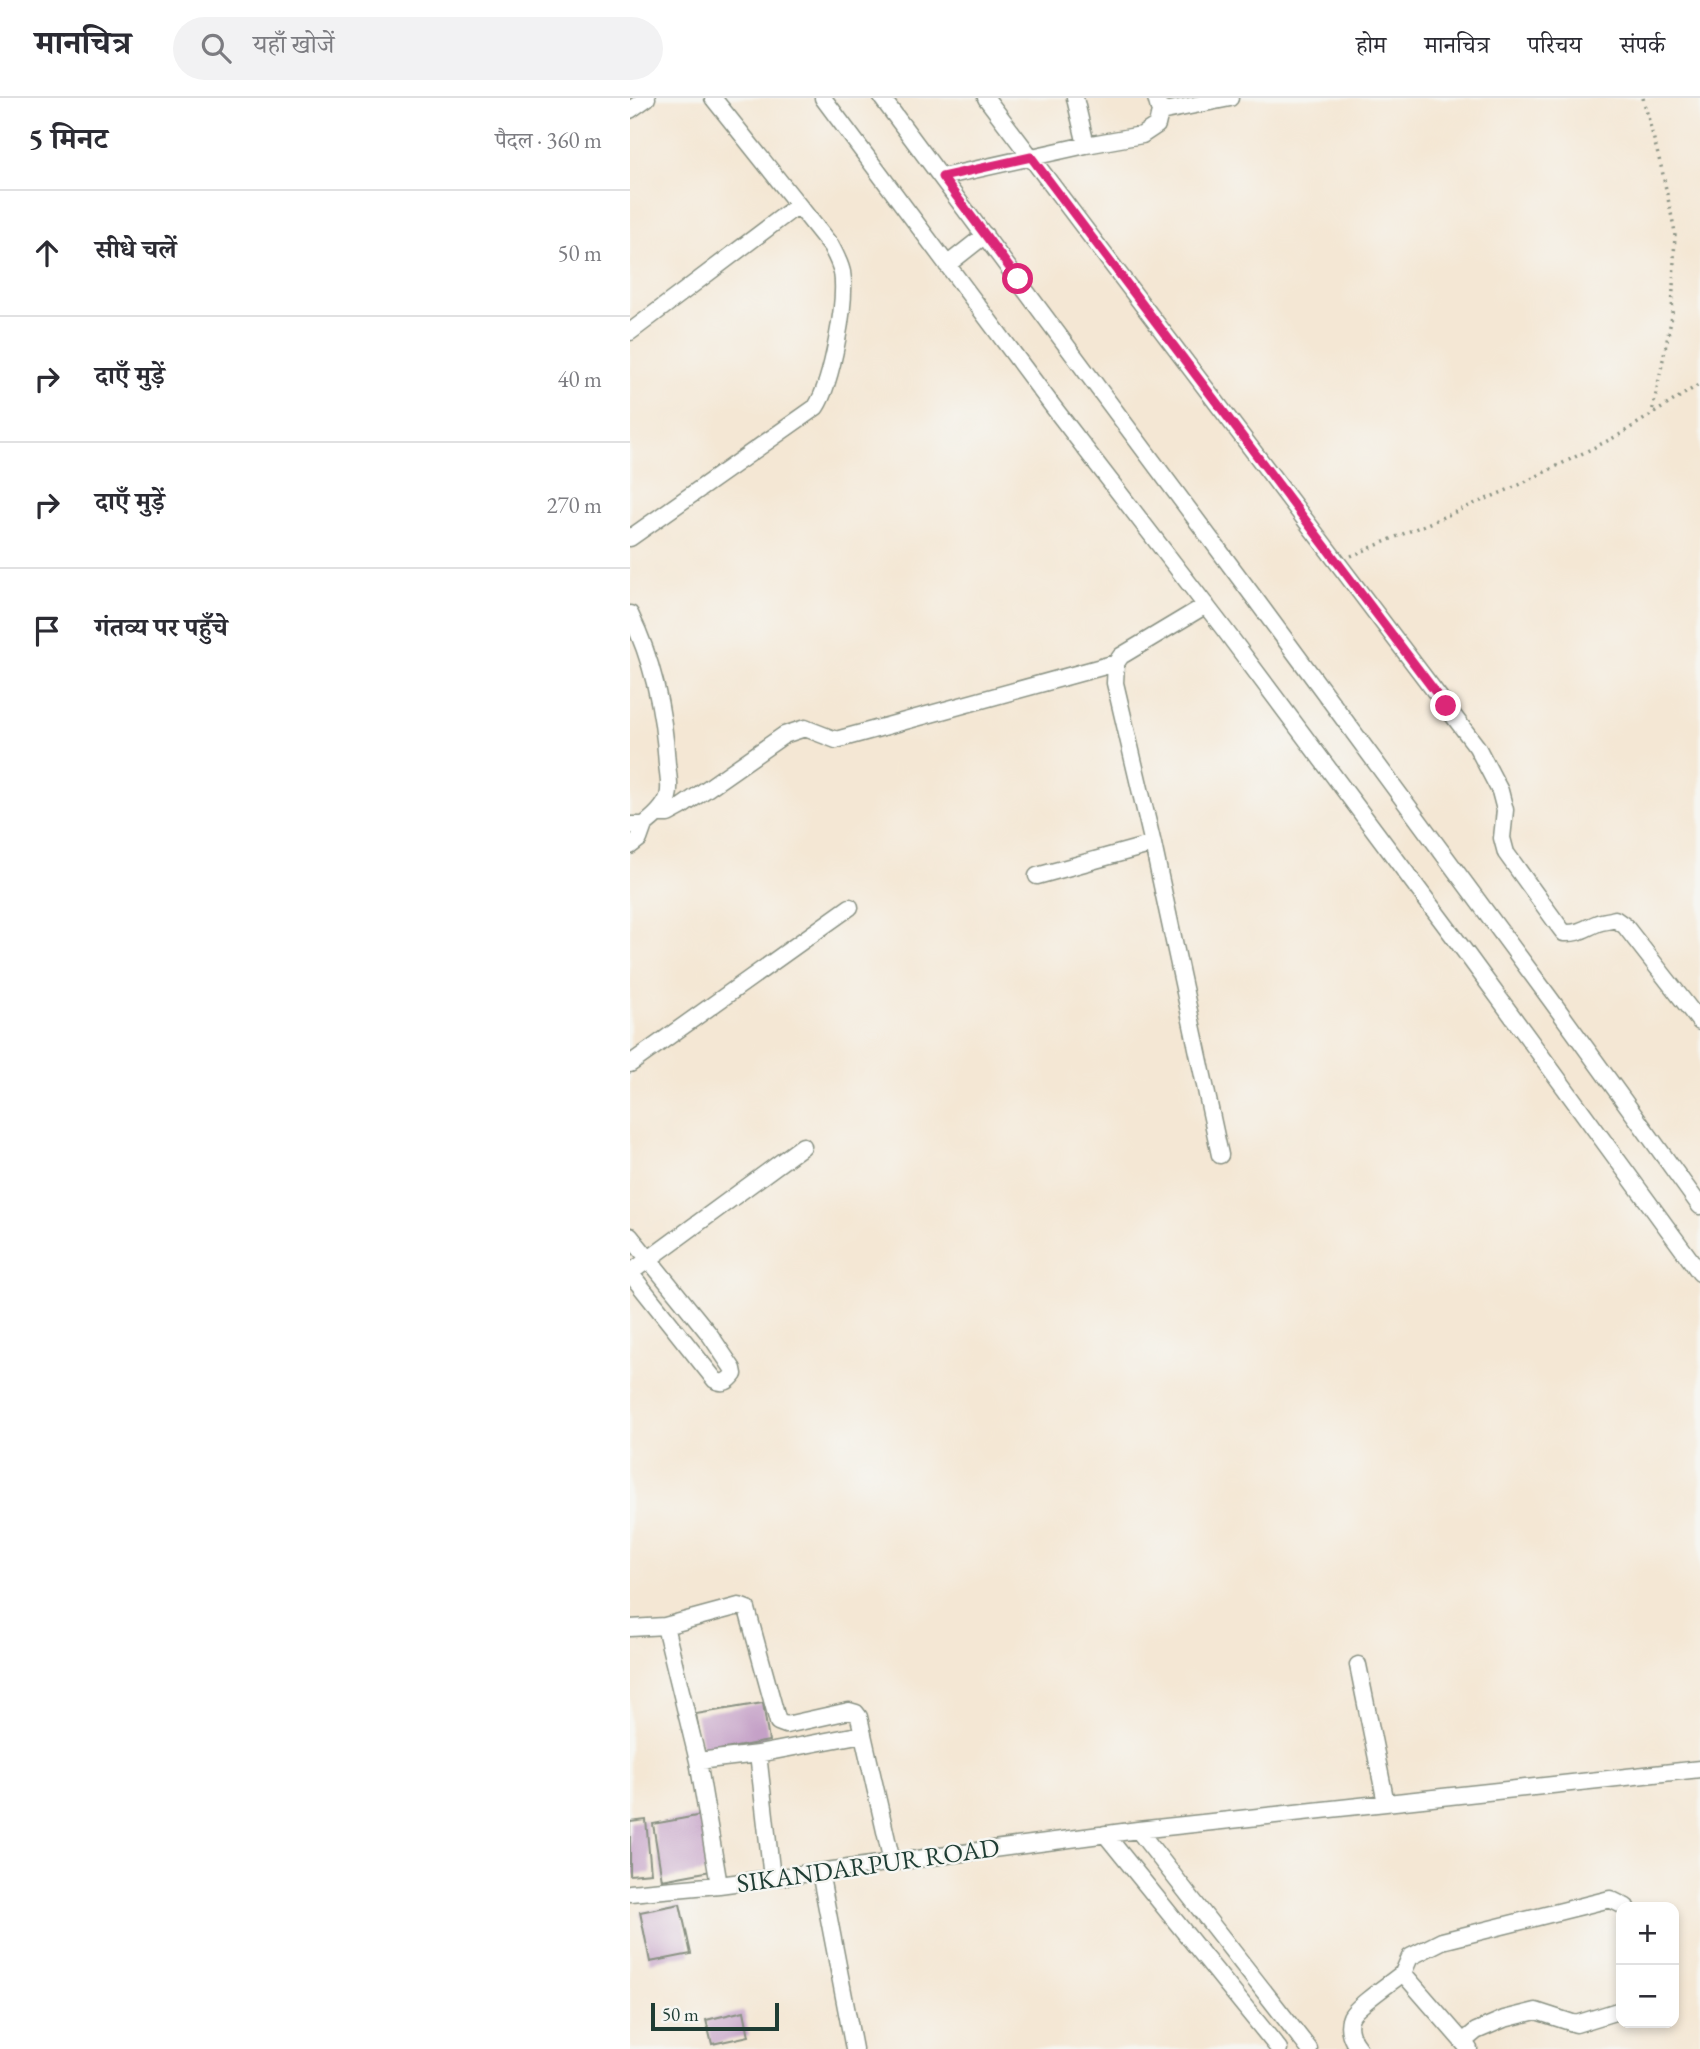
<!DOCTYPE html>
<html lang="hi">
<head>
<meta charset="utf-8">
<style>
	body { margin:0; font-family:"EB Garamond","Noto Serif Devanagari",serif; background:#f2f2f3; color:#2b2b33 }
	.controls { position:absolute; right:21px; bottom:21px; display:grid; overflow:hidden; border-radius:14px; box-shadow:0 4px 10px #0003 }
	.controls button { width:63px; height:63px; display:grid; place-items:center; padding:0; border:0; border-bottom:2px solid #e1e1e2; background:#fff; color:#2b2b33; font:35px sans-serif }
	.scale { position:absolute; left:21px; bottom:18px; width:128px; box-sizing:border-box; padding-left:7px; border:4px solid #1f3d34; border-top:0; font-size:19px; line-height:24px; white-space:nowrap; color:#1f3d34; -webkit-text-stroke:5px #f6f6f2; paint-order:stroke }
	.stop { position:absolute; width:21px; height:21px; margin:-16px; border:5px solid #db2777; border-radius:50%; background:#fff }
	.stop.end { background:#db2777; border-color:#fff; box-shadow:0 2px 7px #0008 }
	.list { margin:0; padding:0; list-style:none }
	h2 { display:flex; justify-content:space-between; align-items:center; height:91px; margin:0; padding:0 28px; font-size:30px }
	h2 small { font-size:23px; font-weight:400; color:#7c7c81 }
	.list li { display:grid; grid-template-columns:46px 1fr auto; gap:21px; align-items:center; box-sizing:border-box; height:126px; padding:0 28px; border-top:2px solid #e1e1e2 }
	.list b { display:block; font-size:26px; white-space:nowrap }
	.list em { font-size:23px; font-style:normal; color:#7c7c81 }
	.icon { flex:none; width:38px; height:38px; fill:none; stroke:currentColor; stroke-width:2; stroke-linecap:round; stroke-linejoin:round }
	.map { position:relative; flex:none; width:1070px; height:1951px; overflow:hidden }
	header { display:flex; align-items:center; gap:42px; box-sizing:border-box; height:98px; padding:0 35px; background:#fff; border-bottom:2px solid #e1e1e2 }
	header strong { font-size:33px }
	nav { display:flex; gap:38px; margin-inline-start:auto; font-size:24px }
	.search { width:490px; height:63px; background:#f2f2f3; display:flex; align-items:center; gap:18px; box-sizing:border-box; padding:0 24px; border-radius:38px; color:#7c7c81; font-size:26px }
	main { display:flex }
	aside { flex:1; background:#fff }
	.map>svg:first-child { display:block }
</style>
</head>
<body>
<header>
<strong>मानचित्र</strong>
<div class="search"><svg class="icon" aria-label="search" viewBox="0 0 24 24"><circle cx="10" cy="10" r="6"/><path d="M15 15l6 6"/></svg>यहाँ खोजें</div>
<nav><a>होम</a><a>मानचित्र</a><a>परिचय</a><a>संपर्क</a></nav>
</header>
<main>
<aside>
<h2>5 मिनट<small>पैदल · 360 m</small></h2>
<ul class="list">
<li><svg class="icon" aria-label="ahead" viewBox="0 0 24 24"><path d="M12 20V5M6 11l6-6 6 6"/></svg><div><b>सीधे चलें</b></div><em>50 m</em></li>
<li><svg class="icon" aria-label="right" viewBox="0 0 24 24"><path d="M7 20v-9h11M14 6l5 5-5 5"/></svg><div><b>दाएँ मुड़ें</b></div><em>40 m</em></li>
<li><svg class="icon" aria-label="right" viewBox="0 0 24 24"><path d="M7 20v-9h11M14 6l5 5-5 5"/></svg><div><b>दाएँ मुड़ें</b></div><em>270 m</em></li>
<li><svg class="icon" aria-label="arrive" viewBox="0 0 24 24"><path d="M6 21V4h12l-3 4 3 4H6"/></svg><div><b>गंतव्य पर पहुँचे</b></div></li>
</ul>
</aside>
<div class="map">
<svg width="1070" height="1951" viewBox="0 0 1070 1951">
	<rect width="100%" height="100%" fill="#f6f6f2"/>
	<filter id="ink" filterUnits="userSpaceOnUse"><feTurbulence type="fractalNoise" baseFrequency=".0143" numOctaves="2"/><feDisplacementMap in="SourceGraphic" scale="14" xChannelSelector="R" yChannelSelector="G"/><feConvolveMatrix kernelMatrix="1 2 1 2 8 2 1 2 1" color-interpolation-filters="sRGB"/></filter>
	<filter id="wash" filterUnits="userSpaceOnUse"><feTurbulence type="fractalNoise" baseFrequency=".00686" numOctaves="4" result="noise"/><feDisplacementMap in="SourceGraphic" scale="28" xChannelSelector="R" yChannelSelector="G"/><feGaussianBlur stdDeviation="1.57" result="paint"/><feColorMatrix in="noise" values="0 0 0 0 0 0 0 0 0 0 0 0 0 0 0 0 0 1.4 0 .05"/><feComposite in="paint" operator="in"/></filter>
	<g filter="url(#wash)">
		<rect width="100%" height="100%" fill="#f4e7d4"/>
		<g id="blocks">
			<path fill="#c5a1c7" d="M133,1605L139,1643L73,1655L66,1616Z
				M72,1717L81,1773L32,1782L23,1726Z
				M16,1722L21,1775L0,1777V1724Z
				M50,1806L61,1856L20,1864L10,1814Z
				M114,1913L119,1938L82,1946L76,1922Z"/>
		</g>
	</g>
	<g filter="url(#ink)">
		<use href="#blocks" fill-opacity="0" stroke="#8a9284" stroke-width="2"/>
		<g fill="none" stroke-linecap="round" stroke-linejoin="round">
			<g stroke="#8a9284" stroke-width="19">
				<path id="minor" d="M193,0L424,310L594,531L836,855L1070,1175
					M252,0L626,502L921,902L1070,1108
					M356,0L847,649L870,693L875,712L872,740L876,755L928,827L934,835C949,836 955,830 968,825C973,823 980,823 985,821L995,828L1070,924
					M445,0L456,47
					M0,12L17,0
					M530,14L600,0
					M312,79L456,47L512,37L527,27L530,14L526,0
					M317,167L355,137
					M0,234L168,107
					M0,440L186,309C202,284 217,203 212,174C210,165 205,156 201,148L83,0
					M576,507L491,558L486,565L485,585L523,746L590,1057
					M0,516C23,563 34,614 37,666C38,676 41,689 38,699C34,711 23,720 14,727
					M28,716H38L51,709L154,637L175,630L206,642L486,565
					M0,727H14L9,741L0,748
					M407,778L523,746
					M0,966L220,809
					M0,1138L80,1237L103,1271L104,1276C99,1283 93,1287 85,1282L0,1175
					M0,1175L173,1048
					M35,1528L68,1663L89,1787
					M0,1530L35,1528L109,1508L117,1511L148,1624L156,1627L219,1613L226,1615L229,1619L262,1764
					M728,1567L756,1705
					M128,1656L142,1780
					M68,1663L128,1656L233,1636
					M508,1732L679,1951
					M475,1736L649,1951
					M190,1774L224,1951
					M0,1795L89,1787L508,1732L1070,1671
					M833,1944L846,1933L874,1921L906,1913L946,1926L991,1912
					M729,1951C722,1943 716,1930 721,1919C725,1909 763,1883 773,1875
					M839,1951L773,1875L780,1859L812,1843L980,1801L996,1809"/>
			</g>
			<path stroke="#8a9284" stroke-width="3.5" stroke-dasharray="2 5" stroke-linecap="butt" d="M1013,0L1032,72L1045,134L1042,218L1022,315
				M721,458L889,387L989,337L1070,286"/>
			<use href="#minor" stroke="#fff" stroke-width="16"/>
		</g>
	</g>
	<g fill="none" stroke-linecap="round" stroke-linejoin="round" filter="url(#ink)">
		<path stroke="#db2777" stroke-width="9" d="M388,181L312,79L401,59L816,608"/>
	</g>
	<g text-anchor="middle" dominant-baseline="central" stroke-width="5" stroke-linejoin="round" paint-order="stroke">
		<g font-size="26" fill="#1f3d34" stroke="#f6f6f2">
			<text transform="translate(238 1767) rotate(-8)">SIKANDARPUR ROAD</text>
		</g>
	</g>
</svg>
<div class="controls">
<button>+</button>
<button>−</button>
</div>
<div class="scale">50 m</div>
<div class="stop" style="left:388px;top:181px"></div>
<div class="stop end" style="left:816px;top:608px"></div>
</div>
</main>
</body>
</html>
